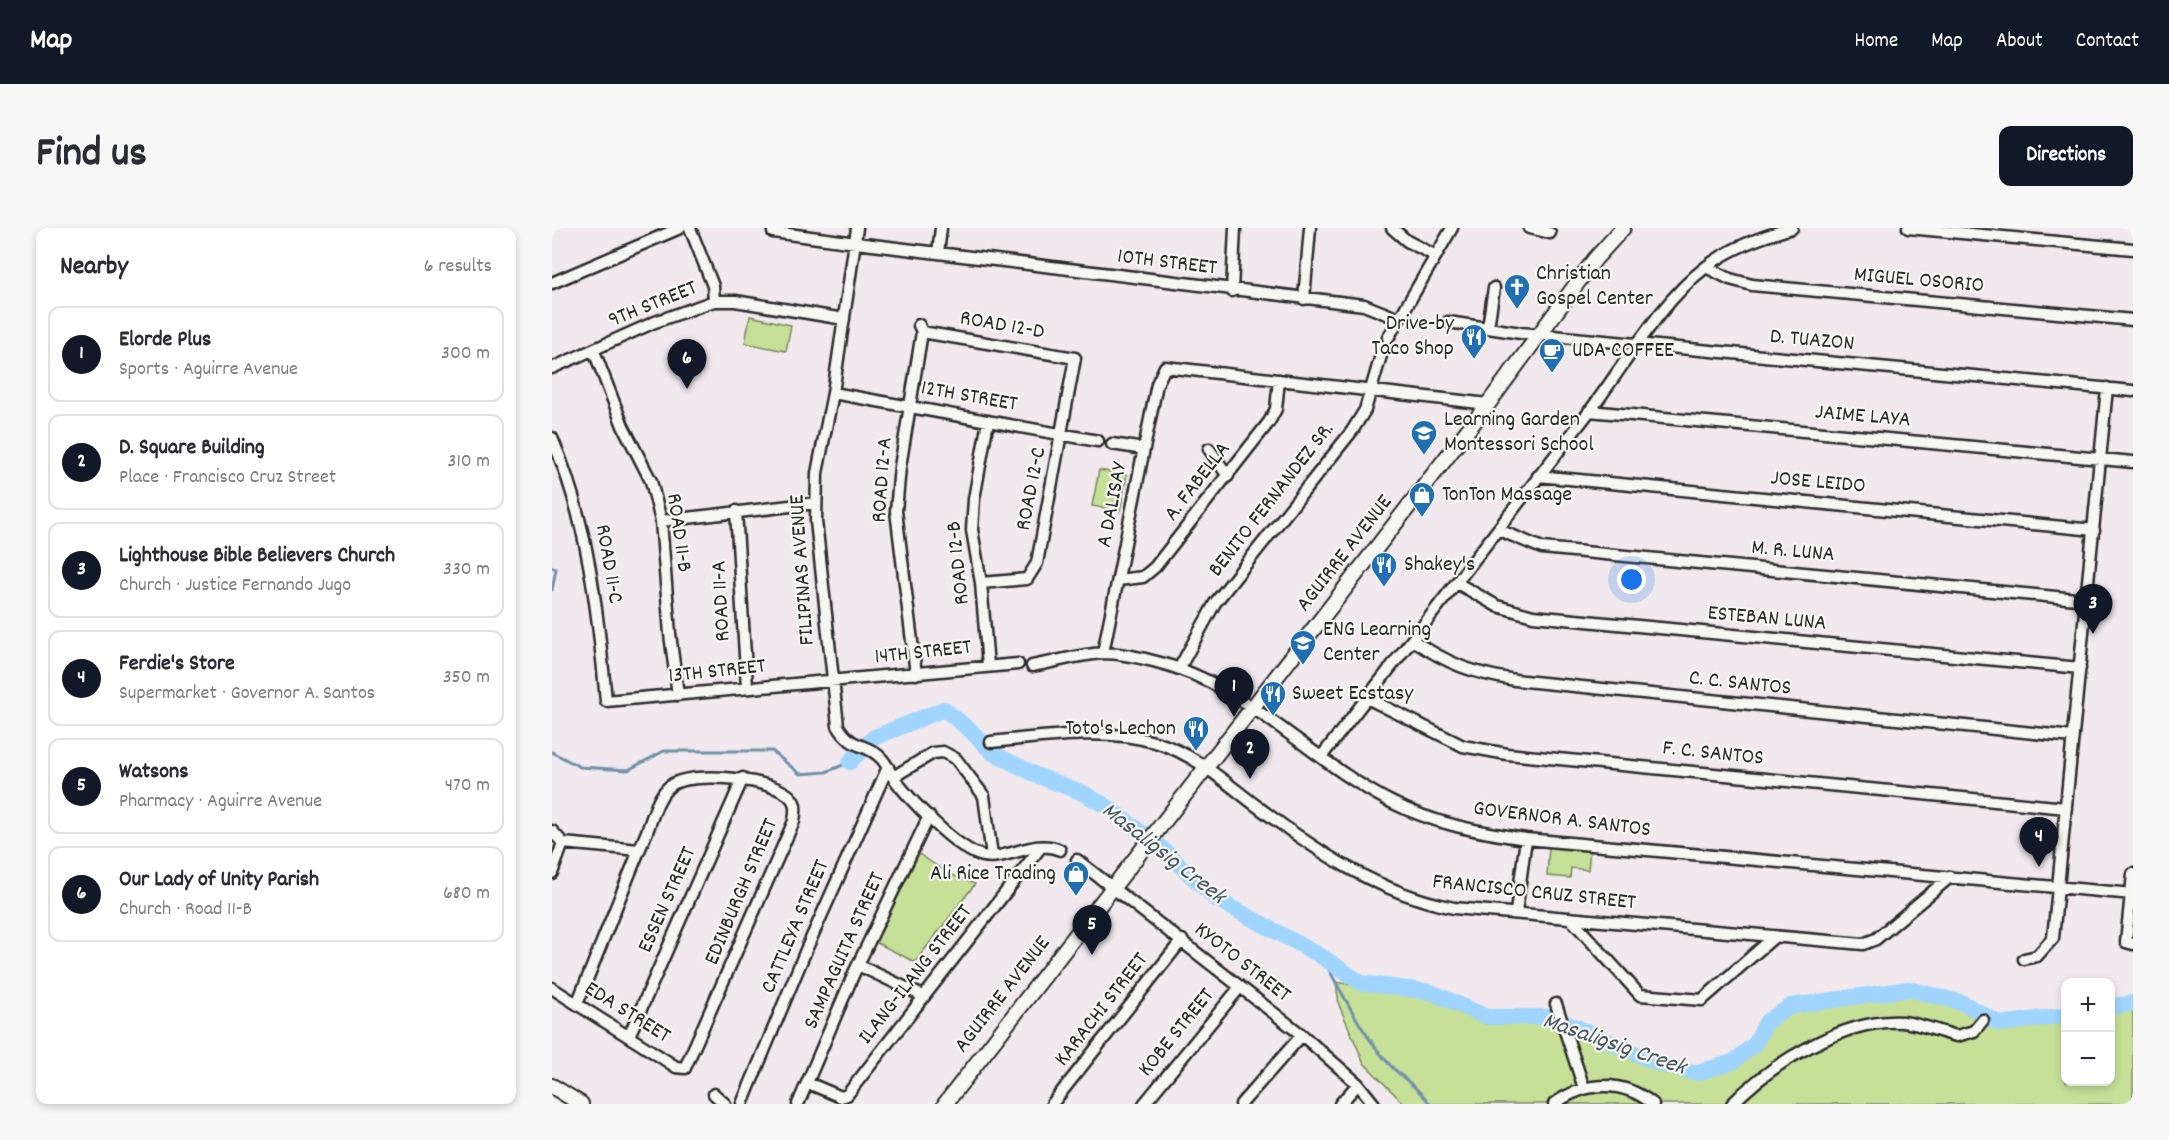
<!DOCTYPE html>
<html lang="en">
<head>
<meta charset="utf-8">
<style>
	body { margin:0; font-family:Dekko,sans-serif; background:#f7f7f7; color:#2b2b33 }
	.controls { position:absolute; right:18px; bottom:18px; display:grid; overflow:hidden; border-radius:12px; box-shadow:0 3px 9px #0003 }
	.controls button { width:54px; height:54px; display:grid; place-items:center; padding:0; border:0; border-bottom:2px solid #e1e1e2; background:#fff; color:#2b2b33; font:30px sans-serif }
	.you { position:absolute; left:1080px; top:352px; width:21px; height:21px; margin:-15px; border:4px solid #fff; border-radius:50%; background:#1a73e8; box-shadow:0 0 0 9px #1a73e833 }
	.badge { display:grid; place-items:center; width:39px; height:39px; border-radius:50%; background:#111827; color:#fff; font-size:20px; font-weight:700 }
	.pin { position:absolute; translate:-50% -50px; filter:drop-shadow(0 2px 3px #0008) }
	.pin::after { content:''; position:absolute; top:32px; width:21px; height:18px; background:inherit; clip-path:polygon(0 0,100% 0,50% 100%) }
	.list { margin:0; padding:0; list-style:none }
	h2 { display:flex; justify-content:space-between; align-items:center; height:78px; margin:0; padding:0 24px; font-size:26px }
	h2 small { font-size:20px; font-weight:400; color:#7c7c81 }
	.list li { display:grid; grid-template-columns:39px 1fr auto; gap:18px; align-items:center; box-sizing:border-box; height:96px; margin:0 12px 12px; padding:0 12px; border:2px solid #e1e1e2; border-radius:12px }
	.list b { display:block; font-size:22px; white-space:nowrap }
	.list p { margin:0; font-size:20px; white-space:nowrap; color:#7c7c81 }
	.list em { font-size:20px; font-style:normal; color:#7c7c81 }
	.map { position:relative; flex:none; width:1581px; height:876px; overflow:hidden; border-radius:12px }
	header { display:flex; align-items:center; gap:36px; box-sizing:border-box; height:84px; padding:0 30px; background:#111827; color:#fff }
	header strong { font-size:28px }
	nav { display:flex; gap:33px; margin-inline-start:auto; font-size:21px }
	.intro { display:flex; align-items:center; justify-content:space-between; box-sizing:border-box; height:144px; padding:0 36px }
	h1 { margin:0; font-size:42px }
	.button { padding:15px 27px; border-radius:12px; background:#111827; color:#fff; font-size:21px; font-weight:700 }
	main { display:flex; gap:36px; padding:0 36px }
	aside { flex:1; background:#fff; border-radius:12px; box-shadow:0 3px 9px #0003 }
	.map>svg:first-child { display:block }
</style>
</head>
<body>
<header>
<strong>Map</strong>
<nav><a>Home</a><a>Map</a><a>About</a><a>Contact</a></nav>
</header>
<div class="intro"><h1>Find us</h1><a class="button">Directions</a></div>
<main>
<aside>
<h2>Nearby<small>6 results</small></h2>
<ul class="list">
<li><span class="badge">1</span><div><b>Elorde Plus</b><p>Sports · Aguirre Avenue</p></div><em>300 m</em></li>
<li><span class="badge">2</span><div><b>D. Square Building</b><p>Place · Francisco Cruz Street</p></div><em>310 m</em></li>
<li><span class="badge">3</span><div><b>Lighthouse Bible Believers Church</b><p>Church · Justice Fernando Jugo</p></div><em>330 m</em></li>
<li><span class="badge">4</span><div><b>Ferdie's Store</b><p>Supermarket · Governor A. Santos</p></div><em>350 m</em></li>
<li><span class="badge">5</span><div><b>Watsons</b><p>Pharmacy · Aguirre Avenue</p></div><em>470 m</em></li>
<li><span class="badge">6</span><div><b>Our Lady of Unity Parish</b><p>Church · Road 11-B</p></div><em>680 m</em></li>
</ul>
</aside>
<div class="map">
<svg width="1581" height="876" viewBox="0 0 1581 876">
	<rect width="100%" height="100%" fill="#f1e9ee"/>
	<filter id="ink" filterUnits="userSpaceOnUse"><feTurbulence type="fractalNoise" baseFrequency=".0167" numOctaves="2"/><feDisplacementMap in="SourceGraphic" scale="12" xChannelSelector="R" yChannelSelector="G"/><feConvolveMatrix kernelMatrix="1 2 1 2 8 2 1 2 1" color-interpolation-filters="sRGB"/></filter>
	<g filter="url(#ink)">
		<path fill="#c6e097" stroke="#788661" stroke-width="1.5" d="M198,88L239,97L234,123L193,115Z
			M547,242L575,247L568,283L540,278Z
			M997,618L1038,621L1036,642L1019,640L1018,650L995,648Z
			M367,626L397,646L423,656L363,734L323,714Z
			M784,754L878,771L934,796L997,789L1029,801L1107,836L1145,845L1181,834L1203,816L1215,793L1239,778L1278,771L1357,761L1411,775L1448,796L1513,787L1514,854H1558L1559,779L1581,775V876H852L812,835L787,777Z"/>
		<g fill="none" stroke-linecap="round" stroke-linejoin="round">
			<path stroke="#7191aa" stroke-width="3" d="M0,339L4,341L0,362
				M0,524L28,539L76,542L112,523H220L248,546L274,544L298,534
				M769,728C791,765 808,804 838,837C850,850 868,861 878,876"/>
			<path stroke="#9fd5fe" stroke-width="16" d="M298,534L321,510L392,481L419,503L441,525L484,547L531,565L556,579L612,622L664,671L769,728L809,755L879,764L935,789H997L1029,801L1107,836L1145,845L1181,834L1203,816L1215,793L1239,778L1357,761L1411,775L1448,796L1514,787
				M1558,779L1581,775"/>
			<g stroke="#2b2b2b" stroke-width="15">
				<path id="minor" d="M138,0L161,58L162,73
					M221,0V4L304,15L812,77L847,91
					M305,0L281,165L265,245L264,293L286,498C301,523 314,514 329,530C335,536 337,543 341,549C357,571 405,622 431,628C455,633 482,610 508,622
					M840,0L855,13L884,28
					M977,0L998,5
					M1356,0L1581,21
					M386,25L389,0
					M1154,39L1178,51L1200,57L1581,92
					M0,55L128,0
					M680,63L683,0
					M752,71L758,0
					M896,94L969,105L1581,163
					M936,99L942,60
					M370,104L523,130L485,335L475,351L429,355
					M836,110L900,0
					M42,123L71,198L99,253L109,293L118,406L126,467
					M0,140L103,94L162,73H183L292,91
					M281,165L546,213
					M1037,183L1581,234
					M0,210C36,293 46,384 54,473L466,436
					M560,216L592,221
					M657,221L676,248
					M986,248L1542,302
					M184,283L195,459
					M109,293L264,275
					M947,302L990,320L1535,372
					M566,352L591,349L603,339L717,194L724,181L727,152
					M905,355L945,378L981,388L1528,440
					M860,412C897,436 919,445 963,452L1521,509
					M551,425L605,156L613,139L936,176
					M436,438L429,355L420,302L422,271L436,193
					M480,438C503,434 529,426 552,425C569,425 585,429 601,433C695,455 756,532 839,574C882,596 927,604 974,611L1581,666
					M628,439L663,375L800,203L813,182L830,124
					M364,446L344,283L348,239L370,104L367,97
					M815,470L911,518L955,526L1514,580
					M439,514C493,509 553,499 606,515C642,526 673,554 702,576C763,622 825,665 902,680L1311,716L1324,711L1398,649
					M769,529C859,414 948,299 1037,184C1072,138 1109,73 1154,39C1180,19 1209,9 1240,0
					M341,549L381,525L391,524L404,531L432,568L440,628
					M0,603L11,615L87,622
					M525,632L750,807L806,856L822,876
					M0,645L11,615
					M1581,646L1574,714L1581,716
					M964,684L974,611
					M1018,690L1088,767L1150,772L1222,709
					M1472,731L1485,728L1501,710L1555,160
					M306,737L371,768
					M0,760C41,787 83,812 124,839L133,840L242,593C243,586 245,577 240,571C225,550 137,542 118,558C105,568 100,592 94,606C70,663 48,720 25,776
					M1004,776L1032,860
					M77,808L191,550
					M256,855L289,869L295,867L489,619
					M162,866L173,876
					M190,876L254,722L336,539
					M246,876L302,745L377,588
					M500,876L630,712
					M592,876L688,759
					M689,876L750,807
					M788,876L806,856
					M1002,876C1034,853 1070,851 1101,876
					M1180,876C1220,835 1293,790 1351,794C1370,796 1387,804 1405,808L1422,803L1431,792"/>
			</g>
			<g stroke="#2b2b2b" stroke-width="18">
				<path id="tertiary" d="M0,858L29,876
					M393,876L936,176L1043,31L1071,0"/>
			</g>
			<use href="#minor" stroke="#f6f6f2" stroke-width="10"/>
			<use href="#tertiary" stroke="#f6f6f2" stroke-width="14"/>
		</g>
	</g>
	<defs>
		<g id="church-pin" transform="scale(1.35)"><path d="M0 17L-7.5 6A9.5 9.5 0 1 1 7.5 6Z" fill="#1f6fb2" stroke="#f6f6f2"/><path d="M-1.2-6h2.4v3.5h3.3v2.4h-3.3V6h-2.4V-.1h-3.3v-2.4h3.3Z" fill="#fff"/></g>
		<g id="restaurant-pin" transform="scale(1.35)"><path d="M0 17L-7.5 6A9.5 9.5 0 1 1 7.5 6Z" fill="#1f6fb2" stroke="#f6f6f2"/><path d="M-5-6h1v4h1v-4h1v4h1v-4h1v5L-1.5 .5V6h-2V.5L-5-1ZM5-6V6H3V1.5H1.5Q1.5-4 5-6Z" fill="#fff"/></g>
		<g id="cafe-pin" transform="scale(1.35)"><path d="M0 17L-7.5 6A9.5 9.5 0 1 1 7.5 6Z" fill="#1f6fb2" stroke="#f6f6f2"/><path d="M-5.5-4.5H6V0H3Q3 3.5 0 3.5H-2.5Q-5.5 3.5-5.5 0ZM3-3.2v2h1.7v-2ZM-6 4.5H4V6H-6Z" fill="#fff"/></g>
		<g id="school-pin" transform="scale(1.35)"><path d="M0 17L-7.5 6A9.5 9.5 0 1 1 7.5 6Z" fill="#1f6fb2" stroke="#f6f6f2"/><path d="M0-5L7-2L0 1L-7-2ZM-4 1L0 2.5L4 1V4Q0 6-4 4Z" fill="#fff"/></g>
		<g id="shop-pin" transform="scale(1.35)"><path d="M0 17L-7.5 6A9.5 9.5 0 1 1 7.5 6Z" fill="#1f6fb2" stroke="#f6f6f2"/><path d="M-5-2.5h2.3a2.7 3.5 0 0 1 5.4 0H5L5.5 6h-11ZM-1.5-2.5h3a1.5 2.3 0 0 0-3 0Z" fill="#fff"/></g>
	</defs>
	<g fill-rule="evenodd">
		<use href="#church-pin" x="965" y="59"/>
		<use href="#restaurant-pin" x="922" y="109"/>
		<use href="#cafe-pin" x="1000" y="123"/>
		<use href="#school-pin" x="872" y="205"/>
		<use href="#shop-pin" x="870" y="267"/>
		<use href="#restaurant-pin" x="832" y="337"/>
		<use href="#school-pin" x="751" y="415"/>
		<use href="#restaurant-pin" x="721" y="466"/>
		<use href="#restaurant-pin" x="644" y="501"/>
		<use href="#shop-pin" x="524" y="646"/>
	</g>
	<g text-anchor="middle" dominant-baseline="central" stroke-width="4.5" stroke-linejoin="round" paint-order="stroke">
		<g font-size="22" fill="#2b2b2b" stroke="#f6f6f2">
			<text transform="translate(615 35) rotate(7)">10TH STREET</text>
			<text transform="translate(1367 53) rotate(5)">MIGUEL OSORIO</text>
			<text transform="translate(101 77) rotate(-22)">9TH STREET</text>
			<text transform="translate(450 98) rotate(10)">ROAD 12-D</text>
			<text transform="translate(1260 113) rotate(5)">D. TUAZON</text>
			<text transform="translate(417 169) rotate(10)">12TH STREET</text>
			<text transform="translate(1311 189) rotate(5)">JAIME LAYA</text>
			<text transform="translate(331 252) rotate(-86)">ROAD 12-A</text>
			<text transform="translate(646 254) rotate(-52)">A. FABELLA</text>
			<text transform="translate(1266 255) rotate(5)">JOSE LEIDO</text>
			<text transform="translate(480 261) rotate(-79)">ROAD 12-C</text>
			<text transform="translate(720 272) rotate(-52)">BENITO FERNANDEZ SR.</text>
			<text transform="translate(561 277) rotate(-79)">A DALISAY</text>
			<text transform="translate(126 305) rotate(82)">ROAD 11-B</text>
			<text transform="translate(1241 324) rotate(5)">M. R. LUNA</text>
			<text transform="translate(793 326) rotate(-52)">AGUIRRE AVENUE</text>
			<text transform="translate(407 335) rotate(-96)">ROAD 12-B</text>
			<text transform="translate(56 336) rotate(80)">ROAD 11-C</text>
			<text transform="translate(251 342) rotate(-94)">FILIPINAS AVENUE</text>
			<text transform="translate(170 373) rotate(-93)">ROAD 11-A</text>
			<text transform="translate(1215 391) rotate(5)">ESTEBAN LUNA</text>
			<text transform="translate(371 425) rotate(-6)">14TH STREET</text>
			<text transform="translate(165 444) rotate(-6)">13TH STREET</text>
			<text transform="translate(1188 456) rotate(6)">C. C. SANTOS</text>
			<text transform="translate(1161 526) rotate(6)">F. C. SANTOS</text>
			<text transform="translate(1010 592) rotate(7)">GOVERNOR A. SANTOS</text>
			<text transform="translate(190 664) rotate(-67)">EDINBURGH STREET</text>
			<text transform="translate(982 665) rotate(6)">FRANCISCO CRUZ STREET</text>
			<text transform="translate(116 672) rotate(-66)">ESSEN STREET</text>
			<text transform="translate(244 699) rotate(-67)">CATTLEYA STREET</text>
			<text transform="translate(293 723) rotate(-66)">SAMPAGUITA STREET</text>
			<text transform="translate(690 735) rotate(38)">KYOTO STREET</text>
			<text transform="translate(364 747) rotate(-52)">ILANG-ILANG STREET</text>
			<text transform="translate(451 767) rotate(-52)">AGUIRRE AVENUE</text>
			<text transform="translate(550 782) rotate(-52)">KARACHI STREET</text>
			<text transform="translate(75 785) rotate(32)">EDA STREET</text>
			<text transform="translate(625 805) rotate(-51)">KOBE STREET</text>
		</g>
		<g font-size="22" fill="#2b2b2b" stroke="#f6f6f2" text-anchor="start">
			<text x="984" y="46">Christian<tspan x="984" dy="25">Gospel Center</tspan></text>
			<text x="902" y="96" text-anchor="end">Drive-by<tspan x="902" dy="25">Taco Shop</tspan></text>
			<text x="1020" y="123">UDA COFFEE</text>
			<text x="892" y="192">Learning Garden<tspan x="892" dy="25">Montessori School</tspan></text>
			<text x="890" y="267">TonTon Massage</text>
			<text x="852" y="337">Shakey's</text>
			<text x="771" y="402">ENG Learning<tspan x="771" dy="25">Center</tspan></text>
			<text x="740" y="466">Sweet Ecstasy</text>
			<text x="624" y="501" text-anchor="end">Toto's Lechon</text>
			<text x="504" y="646" text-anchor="end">Ali Rice Trading</text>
		</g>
		<g font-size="24" font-style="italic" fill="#485660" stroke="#f6f6f2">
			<text transform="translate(611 626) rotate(38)">Masaligsig Creek</text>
			<text transform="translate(1062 817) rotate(19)">Masaligsig Creek</text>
		</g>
	</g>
</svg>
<div class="controls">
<button>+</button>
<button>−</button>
</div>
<div class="you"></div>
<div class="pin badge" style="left:682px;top:489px">1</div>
<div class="pin badge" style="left:698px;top:551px">2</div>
<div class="pin badge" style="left:1541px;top:406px">3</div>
<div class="pin badge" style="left:1487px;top:639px">4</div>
<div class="pin badge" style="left:540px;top:727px">5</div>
<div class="pin badge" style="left:135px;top:161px">6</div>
</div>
</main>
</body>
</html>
